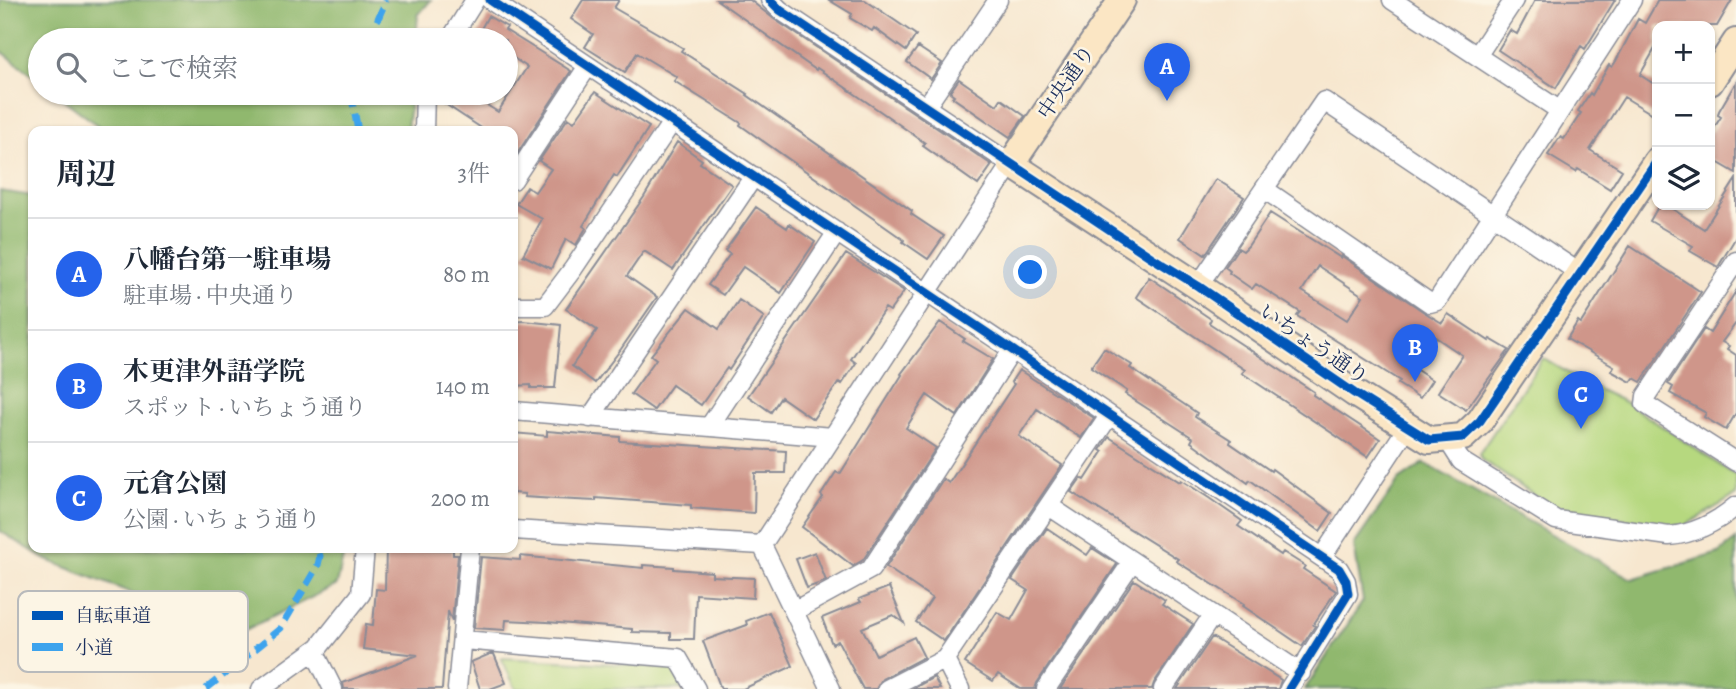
<!DOCTYPE html>
<html lang="ja">
<head>
<meta charset="utf-8">
<style>
	body { margin:0; font-family:Alegreya,"Noto Serif JP",serif; background:#f2f2f3; color:#1f2937 }
	.controls { position:absolute; right:21px; top:21px; display:grid; overflow:hidden; border-radius:14px; box-shadow:0 2px 5px #0004 }
	.controls button { width:63px; height:63px; display:grid; place-items:center; padding:0; border:0; border-bottom:2px solid #e0e1e3; background:#fff; color:#1f2937; font:35px sans-serif }
	.you { position:absolute; left:1031px; top:273px; width:24px; height:24px; margin:-18px; border:5px solid #fff; border-radius:50%; background:#1a73e8; box-shadow:0 0 0 10px #1a73e833 }
	.badge { display:grid; place-items:center; width:46px; height:46px; border-radius:50%; background:#2563eb; color:#fff; font-size:23px; font-weight:700 }
	.pin { position:absolute; translate:-50% -58px; filter:drop-shadow(0 2px 4px #0008) }
	.pin::after { content:''; position:absolute; top:37px; width:24px; height:21px; background:inherit; clip-path:polygon(0 0,100% 0,50% 100%) }
	.list { margin:0; padding:0; list-style:none }
	h2 { display:flex; justify-content:space-between; align-items:center; height:91px; margin:0; padding:0 28px; font-size:30px }
	h2 small { font-size:23px; font-weight:400; color:#747a83 }
	.list li { display:grid; grid-template-columns:46px 1fr auto; gap:21px; align-items:center; box-sizing:border-box; height:112px; padding:0 28px; border-top:2px solid #e0e1e3 }
	.list b { display:block; font-size:26px; white-space:nowrap }
	.list p { margin:0; font-size:23px; white-space:nowrap; color:#747a83 }
	.list em { font-size:23px; font-style:normal; color:#747a83 }
	.icon { flex:none; width:38px; height:38px; fill:none; stroke:currentColor; stroke-width:2; stroke-linecap:round; stroke-linejoin:round }
	.map { position:relative; flex:none; width:1736px; height:689px; overflow:hidden }
	.search { position:absolute; background:#fff; box-shadow:0 2px 5px #0004; left:28px; top:28px; width:490px; height:77px; display:flex; align-items:center; gap:18px; box-sizing:border-box; padding:0 24px; border-radius:38px; color:#747a83; font-size:26px }
	.panel { position:absolute; background:#fff; box-shadow:0 2px 5px #0004; left:28px; top:126px; width:490px; height:427px; border-radius:14px }
	.map>svg:first-child { display:block }
</style>
</head>
<body>
<div class="map">
<svg width="1736" height="689" viewBox="0 0 1736 689">
	<rect width="100%" height="100%" fill="#fcf5e5"/>
	<filter id="ink" filterUnits="userSpaceOnUse"><feTurbulence type="fractalNoise" baseFrequency=".0143" numOctaves="2"/><feDisplacementMap in="SourceGraphic" scale="14" xChannelSelector="R" yChannelSelector="G"/><feConvolveMatrix kernelMatrix="1 2 1 2 8 2 1 2 1" color-interpolation-filters="sRGB"/></filter>
	<filter id="wash" filterUnits="userSpaceOnUse"><feTurbulence type="fractalNoise" baseFrequency=".00686" numOctaves="4" result="noise"/><feDisplacementMap in="SourceGraphic" scale="28" xChannelSelector="R" yChannelSelector="G"/><feGaussianBlur stdDeviation="1.57" result="paint"/><feColorMatrix in="noise" values="0 0 0 0 0 0 0 0 0 0 0 0 0 0 0 0 0 1.4 0 .05"/><feComposite in="paint" operator="in"/></filter>
	<g filter="url(#wash)">
		<rect width="100%" height="100%" fill="#f7e7cf"/>
		<path fill="#b6d87f" stroke="#68846e" stroke-width="2" d="M1543,358L1585,383L1627,403L1736,476V495L1681,528L1556,510L1482,460L1479,454Z
			M501,658L672,667L684,689H516Z"/>
		<path fill="#90b86e" stroke="#567466" stroke-width="2" d="M0,0H431L418,15L416,40H40V81L0,50Z
			M55,93H411L407,131H105Z
			M0,191L33,196V548H345L337,585L237,634L47,560L0,531Z
			M1424,463L1632,579L1719,553L1736,540V689H1305L1363,601L1354,545L1399,480Z"/>
		<g id="blocks">
			<path fill="#cf968a" fill-rule="evenodd" d="M583,0H619L614,8L683,48L681,51L748,94L747,95L912,211L911,214L944,236L928,259L903,242L904,240L740,125L741,123L674,81L677,77L637,53L625,72L585,47L593,34L571,19Z
				M717,0H750L774,19L992,165L978,185L923,146L925,143L890,118L817,68L816,70Z
				M829,0H865L916,35L906,51L874,28L872,31L850,18L852,14Z
				M1535,0H1615L1585,49L1581,46L1556,88L1498,50L1510,30L1517,34Z
				M1658,0H1732L1717,26H1657V45L1640,75L1657,86V117L1624,97L1590,150L1622,170L1610,189L1578,169L1576,172L1548,155L1560,137L1564,139L1581,113L1578,111L1590,93L1592,95L1609,65L1612,67L1616,61L1638,19L1645,23Z
				M488,16L507,27L505,30L571,71L513,160V131H486L436,98V93H467L498,112L527,67L506,53V40H475Z
				M918,47L942,63L931,79L907,62Z
				M959,79L997,105L1001,99L1025,116L1010,137L952,97L954,95L950,92Z
				M1736,82V173L1710,158V134L1721,117L1718,115L1719,111Z
				M595,92L649,127L617,177L614,175L583,226L586,228L576,245L566,239L551,269L523,255L542,219L516,204L527,187L535,192L551,169L539,161L568,118L574,122Z
				M677,142L702,160L700,163L732,185L673,270L644,251L627,276L657,297L621,349L595,383L572,366L597,330L566,309L644,197Z
				M1216,179L1244,197L1205,255L1180,238Z
				M1736,179V237L1718,267L1690,251L1693,246L1650,221L1659,205H1666L1704,229Z
				M756,207L787,228L789,224L815,242L781,293L743,267L723,295L708,285L730,254L725,251Z
				M1270,213L1341,258L1342,256L1424,312L1442,323L1448,314L1489,341L1490,339L1509,350L1466,410L1438,392L1462,355L1422,328L1403,357V361L1432,380L1420,398L1398,384L1400,381L1297,316L1300,312L1256,284L1252,289L1229,273L1230,271L1225,267L1238,248L1243,251L1248,246ZM1318,266L1363,296L1347,320L1302,291Z
				M1630,246L1701,292L1641,382L1634,378L1631,382L1611,371L1614,366L1567,339L1578,321L1581,323Z
				M846,254L904,291L890,311L885,308L851,359L856,363L842,384L839,382L813,419L781,397L771,412L748,396Z
				M1149,277L1211,319L1209,323L1314,392L1313,395L1380,439L1368,457L1242,373L1245,370L1136,297Z
				M1736,291V323L1722,342L1729,346L1727,349L1736,355V413L1726,430L1704,417L1706,413L1670,393L1673,387L1668,384L1704,329L1710,333Z
				M739,300L764,317L729,370L727,368L701,405L672,385L654,410L631,394L656,359L651,355L689,308L719,329Z
				M524,321L561,325L555,388H531V385L513,386V322Z
				M940,322L965,339L963,341L993,359L957,416L927,395L906,428L936,448L863,560L853,566L802,527L823,497L821,495L836,472L840,474L902,375L901,374Z
				M1104,348L1132,365L1130,368L1197,413L1195,417L1231,440L1230,443L1271,471L1272,469L1332,513L1320,531L1250,480L1248,483L1191,442L1193,438L1125,394L1127,391L1091,367Z
				M1019,370L1094,418L1081,438L1037,409L1019,436L1062,465L944,641L916,622L932,598L886,567L943,479L949,483L1014,384L1011,382Z
				M547,431L620,437V441L786,451L785,473H755L754,513L691,508V505L596,498V501L555,499L524,497L525,494L513,493V433L547,436Z
				M1109,437L1180,482L1181,480L1209,498L1242,521L1238,526L1281,555L1283,552L1305,566L1303,569L1336,591L1313,625L1315,626L1302,646L1243,606L1244,604L1176,561L1178,559L1071,492L1081,478L1085,480L1103,452L1100,450Z
				M1047,528L1087,555L1092,548L1117,564L1037,683L1035,689H1021L998,674L993,681L965,663L997,612L1011,620L1028,590L1012,580Z
				M386,548L453,550V555H458L452,621L448,611L442,689H344L343,683L418,655L363,649L366,624L373,625L376,589L385,590Z
				M815,552L826,581L807,588L796,559Z
				M520,556L643,568V565L674,567V569L712,572V576L754,578L753,598L696,594L694,639H671V633L632,632V629L547,622L506,620L505,630L474,628L481,557L520,560Z
				M1134,580L1165,600L1162,604L1193,624L1154,683L1152,689H1060Z
				M889,587L904,623L893,615L862,628L876,655L914,637L924,657L882,679L876,689H863L838,641L832,644L822,618L861,602L859,599Z
				M769,612L793,666L743,689H721L703,641L747,625L746,621Z
				M1212,637L1281,680L1278,689H1177Z
				M490,654H494L506,683L490,689H480L471,662Z
				M934,677L940,689H912Z"/>
		</g>
	</g>
	<g filter="url(#ink)">
		<use href="#blocks" fill-opacity="0" stroke="#898b96" stroke-width="2"/>
		<g fill="none" stroke-linecap="round" stroke-linejoin="round">
			<g stroke="#898b96" stroke-width="21">
				<path id="street" d="M490,0L1339,569L1346,581L1348,594L1289,689
					M1392,0L1559,110
					M450,40L475,0
					M1477,56L1514,0
					M926,107L998,0
					M424,131L425,93
					M513,180L588,66
					M1264,189L1430,303L1437,301L1632,0
					M1736,261L1646,396L1645,404L1736,462
					M1198,286L1324,101L1581,274
					M513,306H545L573,269L672,122
					M513,411L833,437
					M590,418L754,176
					M709,427L837,232
					M1447,439L1461,461L1556,520L1669,536C1693,534 1717,522 1736,506
					M1049,506L1301,673
					M513,530L762,545
					M762,545L1011,164L780,10L770,0
					M762,545L831,689
					M1322,557L1407,428
					M794,611L871,569L1013,349
					M463,640L678,658L696,689
					M314,651L333,689
					M945,659L960,689
					M261,689L319,647L361,594L365,548
					M457,689L470,548
					M887,689L945,659L1109,416
					M1046,689L1132,562
					M1163,689L1212,616"/>
			</g>
			<g stroke="#898b96" stroke-width="30">
				<path id="secondary" d="M1122,0L1011,164L1198,286L1354,393L1429,440L1463,437L1480,421L1657,161
					M1710,82L1736,42"/>
			</g>
			<use href="#street" stroke="#fff" stroke-width="18"/>
			<use href="#secondary" stroke="#fbe6c4" stroke-width="26"/>
			<path stroke="#3da3ed" stroke-width="7" stroke-dasharray="14 7" stroke-linecap="butt" d="M369,40L386,0
				M351,93L358,131
				M206,689L281,628L318,565L320,556L317,548"/>
			<g stroke="#fcf5e5" stroke-width="13">
				<path id="cycleway" d="M490,0L1339,569L1346,581L1348,594L1289,689
					M770,0L780,10L1151,257L1198,286L1354,393L1429,440L1463,437L1480,421L1657,161"/>
			</g>
			<use href="#cycleway" stroke="#0057b8" stroke-width="9"/>
		</g>
	</g>
	<g text-anchor="middle" dominant-baseline="central" stroke-width="5" stroke-linejoin="round" paint-order="stroke">
		<g font-size="21" fill="#1b2f5e" stroke="#fcf5e5">
			<text transform="translate(1066 82) rotate(-56)">中央通り</text>
			<text transform="translate(1314 344) rotate(34)">いちょう通り</text>
		</g>
	</g>
	<rect x="18" y="591" width="230" height="81" rx="10" fill="#fcf5e5" stroke="#b8babc" stroke-width="2"/>
	<rect x="32" y="611" width="31" height="9" fill="#0057b8"/>
	<rect x="32" y="643" width="31" height="8" fill="#3da3ed"/>
	<g font-size="19" fill="#1b2f5e">
		<text x="75" y="622">自転車道</text>
		<text x="75" y="654">小道</text>
	</g>
</svg>
<div class="controls">
<button>+</button>
<button>−</button>
<button><svg class="icon" aria-label="layers" viewBox="0 0 24 24"><path d="M12 4l9 5-9 5-9-5zM3 14l9 5 9-5"/></svg></button>
</div>
<div class="you"></div>
<div class="pin badge" style="left:1167px;top:101px">A</div>
<div class="pin badge" style="left:1415px;top:382px">B</div>
<div class="pin badge" style="left:1581px;top:429px">C</div>
<div class="search"><svg class="icon" aria-label="search" viewBox="0 0 24 24"><circle cx="10" cy="10" r="6"/><path d="M15 15l6 6"/></svg>ここで検索</div>
<section class="panel">
<h2>周辺<small>3件</small></h2>
<ul class="list">
<li><span class="badge">A</span><div><b>八幡台第一駐車場</b><p>駐車場 · 中央通り</p></div><em>80 m</em></li>
<li><span class="badge">B</span><div><b>木更津外語学院</b><p>スポット · いちょう通り</p></div><em>140 m</em></li>
<li><span class="badge">C</span><div><b>元倉公園</b><p>公園 · いちょう通り</p></div><em>200 m</em></li>
</ul>
</section>
</div>
</body>
</html>
